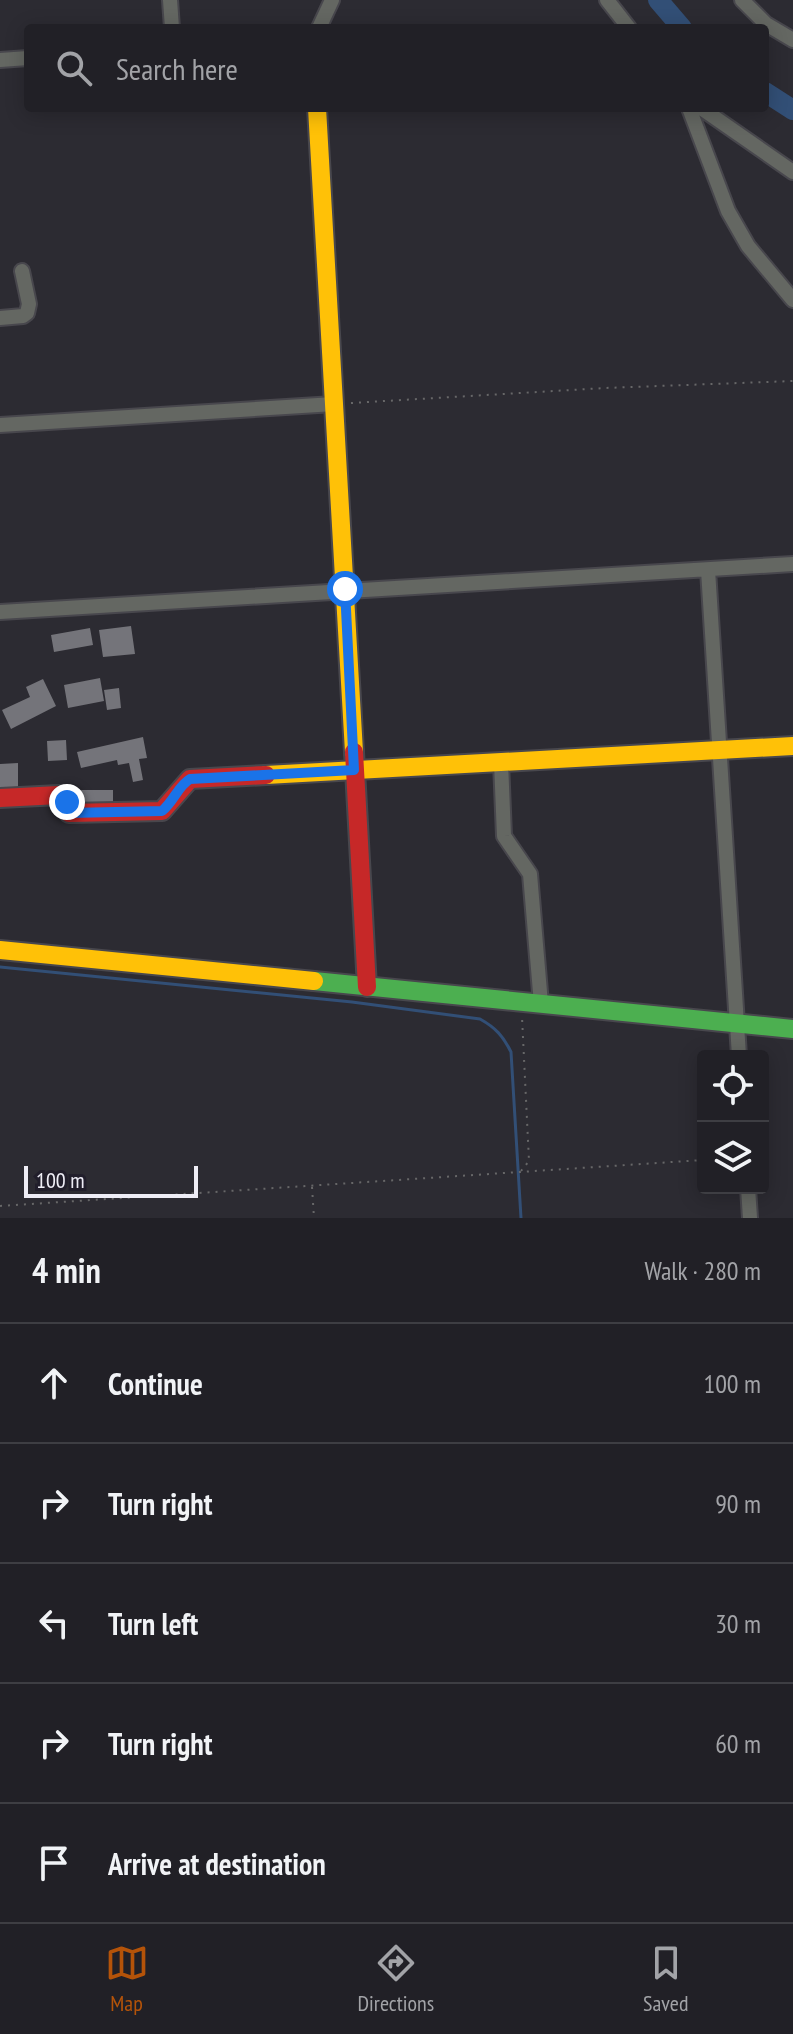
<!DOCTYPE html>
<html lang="en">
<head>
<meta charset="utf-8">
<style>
	body { margin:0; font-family:"PT Sans Narrow",sans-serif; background:#2d2d32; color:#f1f3f6 }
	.controls { position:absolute; right:24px; bottom:24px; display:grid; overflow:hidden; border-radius:8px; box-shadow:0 4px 20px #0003 }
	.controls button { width:72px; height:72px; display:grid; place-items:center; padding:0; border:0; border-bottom:2px solid #3e3e43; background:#212026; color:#f1f3f6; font:40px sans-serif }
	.scale { position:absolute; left:24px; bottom:20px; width:174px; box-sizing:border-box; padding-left:8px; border:4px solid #eeedf6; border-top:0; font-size:22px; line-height:28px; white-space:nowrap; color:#eeedf6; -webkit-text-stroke:6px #211e2b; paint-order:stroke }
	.stop { position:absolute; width:24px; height:24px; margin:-18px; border:6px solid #1a73e8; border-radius:50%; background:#fff }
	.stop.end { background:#1a73e8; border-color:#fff; box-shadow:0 2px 8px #0008 }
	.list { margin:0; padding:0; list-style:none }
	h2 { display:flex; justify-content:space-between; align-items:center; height:104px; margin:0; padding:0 32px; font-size:34px }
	h2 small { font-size:26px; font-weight:400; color:#a2a3a7 }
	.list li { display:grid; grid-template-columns:52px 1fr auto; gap:24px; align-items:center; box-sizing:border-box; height:120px; padding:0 32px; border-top:2px solid #3e3e43 }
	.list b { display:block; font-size:30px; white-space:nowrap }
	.list em { font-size:26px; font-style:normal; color:#a2a3a7 }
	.icon { flex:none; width:44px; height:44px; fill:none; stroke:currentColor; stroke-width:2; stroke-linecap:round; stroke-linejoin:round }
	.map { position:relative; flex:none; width:793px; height:1218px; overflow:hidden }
	.search { position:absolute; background:#212026; box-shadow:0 4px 20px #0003; left:24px; right:24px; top:24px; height:88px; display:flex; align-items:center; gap:20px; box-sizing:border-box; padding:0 28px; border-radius:8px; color:#a2a3a7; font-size:30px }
	.sheet { height:704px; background:#212026 }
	nav { display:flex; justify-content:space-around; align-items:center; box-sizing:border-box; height:112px; border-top:2px solid #3e3e43; background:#212026; font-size:22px; color:#a2a3a7 }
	nav a { display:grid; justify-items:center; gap:4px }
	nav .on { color:#b45309 }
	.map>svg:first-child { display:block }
</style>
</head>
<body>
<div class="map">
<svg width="793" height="1218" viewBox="0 0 793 1218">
	<rect width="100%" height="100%" fill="#2c2b32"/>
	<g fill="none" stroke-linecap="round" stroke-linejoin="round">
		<path stroke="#324f76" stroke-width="3" d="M0,967L352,1002L480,1019C496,1028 503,1036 511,1052L521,1218"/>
		<path stroke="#324f76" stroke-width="20" d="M658,0L682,28
			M765,92L793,110"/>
	</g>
	<path fill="#74747a" d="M131,626L135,654L103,657L99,630Z
		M90,628L93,645L54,652L51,635Z
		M100,678L104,701L68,708L64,685Z
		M43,679L56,706L11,729L2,710L30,697L26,687Z
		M119,688L121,708L107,710L104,690Z
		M143,737L147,758L139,759L143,780L133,782L129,763L118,765L117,760L81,768L77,752Z
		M66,740L67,760L48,761L47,741Z
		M18,763V789H0V764Z
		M78,790H113V804L78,805Z"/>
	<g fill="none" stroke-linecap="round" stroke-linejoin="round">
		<g stroke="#48474d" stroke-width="18">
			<path id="street" d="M170,0L172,28
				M607,0L629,28
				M742,0L766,24L793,40
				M319,28L332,0
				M0,60L28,58
				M689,108L728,211L748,246L793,300
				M701,108L793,172
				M0,318L23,316L27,313L29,304L22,271
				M0,425L334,404
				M708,570L739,1056
				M0,612L793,564
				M501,762L504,836L530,874L541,1004
				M748,1188L750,1218"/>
		</g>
		<g stroke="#48474d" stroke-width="22">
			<path id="fast" d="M314,981L793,1029"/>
		</g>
		<g stroke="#48474d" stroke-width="22">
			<path id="slow" d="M317,108L354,752
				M266,775L793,746
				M0,950L314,981"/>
		</g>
		<g stroke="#48474d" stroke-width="22">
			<path id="jam" d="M354,752L367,987
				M0,798L59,795L67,802L69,813L162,811L190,779L266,775"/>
		</g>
		<path stroke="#676768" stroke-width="2" stroke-dasharray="2 6" stroke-linecap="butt" d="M351,403L605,388L793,381
			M521,1171L529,1161L522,1017
			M312,1187L314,1218
			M0,1206L703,1160"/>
		<use href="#street" stroke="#646762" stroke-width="14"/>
		<use href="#fast" stroke="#4caf50" stroke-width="18"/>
		<use href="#slow" stroke="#ffc107" stroke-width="18"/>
		<use href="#jam" stroke="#c62828" stroke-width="18"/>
	</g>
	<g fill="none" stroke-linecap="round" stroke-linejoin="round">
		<path stroke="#1a73e8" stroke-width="10" d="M67,802L69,813L162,811C174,801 178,786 190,779L354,770L345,589"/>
	</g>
</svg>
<div class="controls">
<button><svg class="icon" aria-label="locate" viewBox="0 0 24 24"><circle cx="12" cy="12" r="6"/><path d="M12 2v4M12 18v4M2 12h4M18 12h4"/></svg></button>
<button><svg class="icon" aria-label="layers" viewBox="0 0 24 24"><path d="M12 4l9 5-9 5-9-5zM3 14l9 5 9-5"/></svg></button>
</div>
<div class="scale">100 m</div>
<div class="stop" style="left:345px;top:589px"></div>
<div class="stop end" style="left:67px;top:802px"></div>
<div class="search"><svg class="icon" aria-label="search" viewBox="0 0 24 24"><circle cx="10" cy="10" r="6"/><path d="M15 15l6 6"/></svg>Search here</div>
</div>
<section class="sheet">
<h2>4 min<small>Walk · 280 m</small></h2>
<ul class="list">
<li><svg class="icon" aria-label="ahead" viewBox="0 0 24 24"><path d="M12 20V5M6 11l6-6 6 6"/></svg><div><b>Continue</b></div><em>100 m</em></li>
<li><svg class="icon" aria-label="right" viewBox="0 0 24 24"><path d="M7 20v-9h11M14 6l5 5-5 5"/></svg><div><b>Turn right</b></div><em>90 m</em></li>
<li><svg class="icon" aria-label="left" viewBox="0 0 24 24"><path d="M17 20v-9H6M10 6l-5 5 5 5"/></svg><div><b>Turn left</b></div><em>30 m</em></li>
<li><svg class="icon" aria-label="right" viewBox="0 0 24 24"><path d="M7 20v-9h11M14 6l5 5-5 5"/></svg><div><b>Turn right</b></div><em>60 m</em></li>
<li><svg class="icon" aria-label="arrive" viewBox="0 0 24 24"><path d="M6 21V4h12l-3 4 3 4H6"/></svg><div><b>Arrive at destination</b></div></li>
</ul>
</section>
<nav>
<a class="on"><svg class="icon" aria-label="map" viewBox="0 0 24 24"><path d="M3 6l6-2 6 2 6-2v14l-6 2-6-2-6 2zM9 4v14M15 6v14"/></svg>Map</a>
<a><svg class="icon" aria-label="directions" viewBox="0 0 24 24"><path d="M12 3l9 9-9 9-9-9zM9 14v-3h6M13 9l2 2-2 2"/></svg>Directions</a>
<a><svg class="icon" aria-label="saved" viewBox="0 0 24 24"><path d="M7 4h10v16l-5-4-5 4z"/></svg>Saved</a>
</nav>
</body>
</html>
